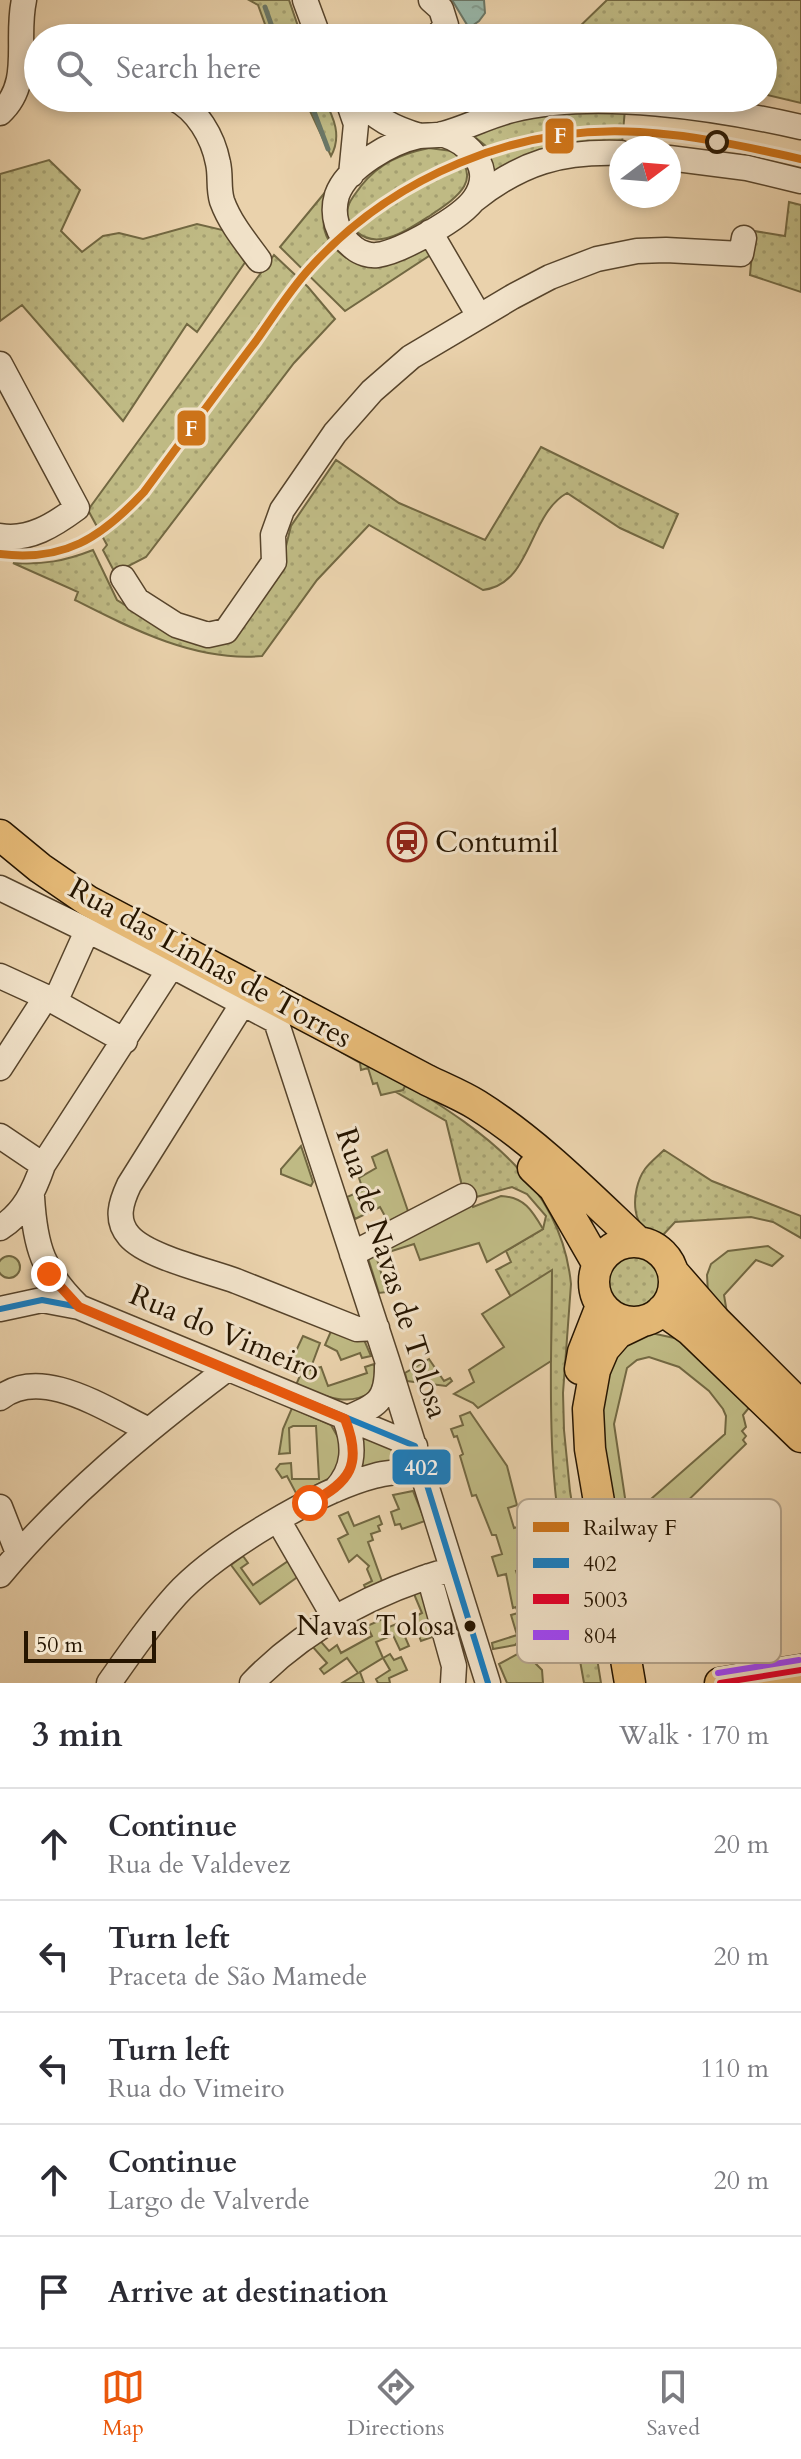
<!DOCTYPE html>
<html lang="en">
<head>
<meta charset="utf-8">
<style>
	body { margin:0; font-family:Cardo,serif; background:#f2f2f3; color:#2b2b33 }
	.compass { position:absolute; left:609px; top:136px; width:72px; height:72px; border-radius:50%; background:#fff; box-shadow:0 4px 12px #0003; rotate:74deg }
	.scale { position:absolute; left:24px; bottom:20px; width:132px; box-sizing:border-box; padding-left:8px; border:4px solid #261500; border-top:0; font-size:22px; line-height:28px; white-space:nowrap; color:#261500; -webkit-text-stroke:6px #f1e2c9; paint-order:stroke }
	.stop { position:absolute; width:24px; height:24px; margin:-18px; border:6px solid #ea580c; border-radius:50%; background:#fff }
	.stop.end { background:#ea580c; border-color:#fff; box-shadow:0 2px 8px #0008 }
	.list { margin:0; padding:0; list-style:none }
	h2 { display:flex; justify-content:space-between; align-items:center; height:104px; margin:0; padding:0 32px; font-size:34px }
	h2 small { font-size:26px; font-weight:400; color:#7c7c81 }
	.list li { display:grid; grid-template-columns:52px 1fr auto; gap:24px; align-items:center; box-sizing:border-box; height:112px; padding:0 32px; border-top:2px solid #e1e1e2 }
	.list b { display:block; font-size:30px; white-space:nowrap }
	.list p { margin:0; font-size:26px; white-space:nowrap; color:#7c7c81 }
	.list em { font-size:26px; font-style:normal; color:#7c7c81 }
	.icon { flex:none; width:44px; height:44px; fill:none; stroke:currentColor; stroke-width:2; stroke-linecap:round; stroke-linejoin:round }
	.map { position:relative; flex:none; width:801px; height:1683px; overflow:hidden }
	.search { position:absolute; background:#fff; box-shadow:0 4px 12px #0003; left:24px; right:24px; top:24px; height:88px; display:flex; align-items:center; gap:20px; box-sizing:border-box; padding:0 28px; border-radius:44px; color:#7c7c81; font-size:30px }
	.sheet { height:664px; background:#fff }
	nav { display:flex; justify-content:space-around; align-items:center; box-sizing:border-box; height:112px; border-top:2px solid #e1e1e2; background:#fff; font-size:22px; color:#7c7c81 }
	nav a { display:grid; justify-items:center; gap:4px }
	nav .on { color:#ea580c }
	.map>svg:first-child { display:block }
</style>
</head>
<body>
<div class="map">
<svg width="801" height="1683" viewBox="0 0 801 1683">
	<defs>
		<pattern id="grass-dots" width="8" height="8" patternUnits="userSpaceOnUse" patternTransform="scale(2)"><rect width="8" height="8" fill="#bfba84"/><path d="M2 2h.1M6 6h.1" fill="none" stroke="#a49f70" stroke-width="1.8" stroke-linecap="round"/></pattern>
		<pattern id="water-ripples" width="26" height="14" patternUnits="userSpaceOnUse" patternTransform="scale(2)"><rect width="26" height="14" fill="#98b8ab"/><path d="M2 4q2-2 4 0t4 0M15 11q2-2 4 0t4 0" fill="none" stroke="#839d91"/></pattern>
	</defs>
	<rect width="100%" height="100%" fill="#ead2ac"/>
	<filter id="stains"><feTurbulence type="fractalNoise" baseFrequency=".0025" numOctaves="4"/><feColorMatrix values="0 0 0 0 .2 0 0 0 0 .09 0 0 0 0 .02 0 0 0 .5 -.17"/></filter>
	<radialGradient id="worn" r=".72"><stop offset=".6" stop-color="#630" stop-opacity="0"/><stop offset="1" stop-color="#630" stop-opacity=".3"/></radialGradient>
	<path fill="url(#grass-dots)" stroke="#726842" stroke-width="2" d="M249,0H289L302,38H270L258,5Z
		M607,0H801V103L763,94V38H583L576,30Z
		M304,98H326L324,99C334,118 342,136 331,156Z
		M398,98H469L425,111L394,104Z
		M625,109L622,143C570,138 539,149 494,172L486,146L471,134L518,118Z
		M429,148L452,151C486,179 456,198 431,215C417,224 398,237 382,239C364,242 343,227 348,207C350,199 357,192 361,186C379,163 401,154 429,148Z
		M49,160L80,190L61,231L82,252L103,236L119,233L143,239L197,224L231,232L246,261L197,332L187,324L123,421L22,305L0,321V174Z
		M341,173C323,207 309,237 352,261L419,250H426L432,254L345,311L280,247Z
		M789,202L801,205V292L750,275L754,231L785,236Z
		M274,255L308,287L335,319L294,363L146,557L115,573L103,550L107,545L88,510Z
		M541,447L678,514L663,548L620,528L567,493C528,515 532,584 483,590L369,525L317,580L262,656C196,662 132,629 75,600L78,592L13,563C43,565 65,561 93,550L117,600L171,633L202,643L281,566L291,526L336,460L399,503L485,540Z
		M406,1084C485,1132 561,1184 571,1284L563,1393L564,1430L570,1491L601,1683H584L568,1594L572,1589C545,1486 551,1377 552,1271L511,1297L496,1270L511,1262L506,1251L543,1229L546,1216L527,1194L512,1187L469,1199L463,1190L446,1121L396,1092L403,1090Z
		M664,1150L712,1181L801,1216V1238L773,1222L751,1217L675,1222L663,1235C629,1237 630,1190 645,1169C650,1162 658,1156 664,1150Z
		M603 1282a31 31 0 1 1 62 0a31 31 0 1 1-62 0Z"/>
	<path fill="#bfba84" stroke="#726842" stroke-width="2" d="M343,1048L406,1084L403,1090L381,1095L377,1083L373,1084L368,1068L361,1070L360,1063L341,1052Z
		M301,1146L313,1182L311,1186L281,1174V1169Z
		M387,1150L410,1217L391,1227L380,1207L355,1219L347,1197L363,1190L359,1178L376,1168L372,1157Z
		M501,1196C524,1197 532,1210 543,1229L487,1262L479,1243L420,1260L414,1244L376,1256L387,1292L379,1293L367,1255L469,1199L473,1207Z
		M768,1246L783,1256L772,1266L756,1260L724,1295L727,1313L708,1293L707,1275L711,1264L728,1251Z
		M-2 1267a11 11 0 1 1 22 0a11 11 0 1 1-22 0Z
		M552,1270L551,1361L478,1408L473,1403L454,1394L474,1382L469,1370L504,1347L482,1314Z
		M332,1329L362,1335L371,1356L362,1358L360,1353L341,1360L337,1351L325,1345Z
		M651,1333L679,1339L752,1404L743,1415L746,1427L742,1431L746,1436L743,1440L746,1444L666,1522L659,1516L651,1499L725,1434L726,1416L723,1409L709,1391L679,1367L649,1357L637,1360L627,1368L614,1424L631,1538L619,1540C611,1486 573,1349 651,1333Z
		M303,1336L320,1343L310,1370L321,1367L328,1386L367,1373L365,1367L374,1364L377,1375L372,1392C346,1408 322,1395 296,1385L302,1371L289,1366Z
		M429,1359L444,1381L450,1378L452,1381L446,1386L407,1381L405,1373Z
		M292,1408L331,1425L339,1439L341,1458L332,1477L297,1495L287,1476L282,1478L276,1469L280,1464L291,1463L292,1479H319L316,1426H293L289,1428L290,1453L279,1454L283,1429Z
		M470,1412L507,1466L517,1505L508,1508L514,1528L521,1526L519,1549L525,1568L516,1571L519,1580L528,1578L531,1588L523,1590L527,1602L523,1604L526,1611L522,1612L523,1616L530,1615L533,1627L515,1645L493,1649L492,1643L517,1635L511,1615L518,1613L516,1607L513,1608L506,1574L498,1576L492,1557L502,1554L496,1535H492L476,1495L472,1496L460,1456L463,1454L457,1436L454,1437L451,1429L463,1425L460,1416Z
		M361,1436L398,1450L397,1459L361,1473L359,1460Z
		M413,1491L425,1521L402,1529L400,1524L395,1525L391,1512L399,1509L393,1495Z
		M348,1512L354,1526L379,1516L382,1524L378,1526L380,1531L371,1534L373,1540L368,1542L383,1584L367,1592L364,1585L372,1581L367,1569L369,1566L357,1555L349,1562L338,1539L348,1534L339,1516Z
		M243,1556L248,1563L241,1568L253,1585L294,1557L303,1573L260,1604L231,1565Z
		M423,1587L441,1634L421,1641L412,1618L422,1613L414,1594Z
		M385,1618L389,1627L399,1623L409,1646L400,1650L393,1635L376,1642L383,1658L390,1654L394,1660L401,1657L407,1670L389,1678L390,1683H378L376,1679L390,1670L383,1658L360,1672L364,1683H342L358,1673L347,1658L324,1674L320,1669L327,1663L313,1647L307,1651L304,1647L317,1637L329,1651L337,1645L341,1653L372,1636L367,1626Z
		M523,1651L542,1670L543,1683H507L499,1664Z"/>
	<path fill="url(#water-ripples)" stroke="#6a7767" stroke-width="2" d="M452,0H484L485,13L479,21L469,28Z"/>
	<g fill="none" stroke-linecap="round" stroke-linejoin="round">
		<path stroke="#6a7767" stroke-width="5" d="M265,7L276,38
			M309,98L328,149"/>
		<g stroke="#57442b" stroke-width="27">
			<path id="minor" d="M305,0L319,38
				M431,0L441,9L446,25L436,38
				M173,98C197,109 213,137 218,163C221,176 218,188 222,201C230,223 245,241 259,260
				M347,98L356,124L351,175
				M356,98C376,119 393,128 420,136
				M0,113C33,83 15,40 24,0
				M442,134C470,143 495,168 475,198C462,218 400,252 377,255C370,256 360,253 354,248C337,235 331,215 337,195C347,167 391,142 419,136C426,135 435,136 443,134C466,128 488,116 512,110C596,89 717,108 801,127
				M669,158L747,168L801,181
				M474,200C522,162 561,151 621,153
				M430,232L479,316
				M0,364L77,508C54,525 29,541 0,536
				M123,578L137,600L176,625L208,635L226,631L274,562L273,535L282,510L335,433L372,391L411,357L512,297L550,277L597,259L637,251L666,250L741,254L744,238
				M0,888L169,970H180L276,1021L387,1360L488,1683
				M0,976L46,997L125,1041
				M55,1002L87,931
				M243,1003L129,1185C121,1202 115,1220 129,1236C147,1257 209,1271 236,1281C277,1297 317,1313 357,1329L377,1328
				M0,1068L46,997
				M0,1136L43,1165
				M32,1197C35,1247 43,1272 79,1307
				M0,1228C24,1213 34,1191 43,1165L169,970
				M352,1254L464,1196
				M0,1309L42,1300L79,1307L415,1446
				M0,1398C42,1365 106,1410 147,1429
				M345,1419C376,1406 387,1402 387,1367
				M335,1490C355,1469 355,1445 345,1419
				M0,1507L18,1553
				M278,1520L334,1617
				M0,1575C66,1496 145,1431 227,1369
				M429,1576L454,1666L453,1683
				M109,1683C130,1653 151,1623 176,1595C215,1552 317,1491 374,1476C389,1472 406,1471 422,1470
				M252,1683C307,1626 376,1591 452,1569"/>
		</g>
		<g stroke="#261500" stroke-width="33">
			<path id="major" d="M0,835L40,868L88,901L427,1080C443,1088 461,1095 477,1105C536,1142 586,1193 637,1241
				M533,1168L554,1188L597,1263
				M594 1282a40 40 0 1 1 80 0a40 40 0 1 1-80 0Z
				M673,1272L715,1320L801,1406
				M662,1310L690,1330L801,1437
				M580,1369L583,1352L601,1306
				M630,1683L590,1449L588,1409L595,1370L604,1349L618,1333L643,1321
				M720,1683L801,1670"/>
		</g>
		<use href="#minor" stroke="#f1e2c9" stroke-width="24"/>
		<use href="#major" stroke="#e5b976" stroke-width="30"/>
		<g stroke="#f1e2c9" stroke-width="12">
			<path id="bus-1" d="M0,1309L42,1300L79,1307L415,1446L488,1683"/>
		</g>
		<g stroke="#f1e2c9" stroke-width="12">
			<path id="bus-2" d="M720,1683L801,1670"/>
		</g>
		<g stroke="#f1e2c9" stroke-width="12">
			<path id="bus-3" d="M718,1673L799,1660"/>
		</g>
		<use href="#bus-1" stroke="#187ec2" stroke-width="6"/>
		<use href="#bus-2" stroke="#e4002b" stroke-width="6"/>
		<use href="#bus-3" stroke="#a347ff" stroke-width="6"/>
		<g stroke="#f1e2c9" stroke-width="14">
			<path id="rail-1" d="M0,554C64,562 101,538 144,492C181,442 218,391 256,341C273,317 290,290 310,268C392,177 517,124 640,132C694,135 748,147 801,159"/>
		</g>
		<use href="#rail-1" stroke="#cc7319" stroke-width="8"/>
	</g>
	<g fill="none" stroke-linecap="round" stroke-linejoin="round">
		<path stroke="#ea580c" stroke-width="10" d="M49,1274L79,1307L345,1419C363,1465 350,1482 310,1503"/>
	</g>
	<defs>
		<g id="station-ring" transform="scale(2)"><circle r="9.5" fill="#f1e2c9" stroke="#8f2418" stroke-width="1.5"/><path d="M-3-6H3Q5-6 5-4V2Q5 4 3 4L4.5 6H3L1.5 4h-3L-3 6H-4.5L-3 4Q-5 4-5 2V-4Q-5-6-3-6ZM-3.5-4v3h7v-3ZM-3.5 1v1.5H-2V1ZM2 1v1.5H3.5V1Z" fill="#8f2418"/></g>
	</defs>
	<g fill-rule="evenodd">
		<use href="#station-ring" x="407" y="842"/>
	</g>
	<circle fill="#f1e2c9" stroke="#261500" stroke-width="4" cx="717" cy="142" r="10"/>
	<circle fill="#261500" stroke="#f1e2c9" stroke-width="3" cx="470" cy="1626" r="7"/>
	<g text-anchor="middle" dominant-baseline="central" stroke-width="6" stroke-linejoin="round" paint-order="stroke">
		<g font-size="28" fill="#261500" stroke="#f1e2c9" text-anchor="end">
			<text x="455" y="1626">Navas Tolosa</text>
		</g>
		<g font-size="30" fill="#261500" stroke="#f1e2c9" text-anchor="start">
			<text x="435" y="842">Contumil</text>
		</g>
		<g font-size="30" fill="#261500" stroke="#f1e2c9">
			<text transform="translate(210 963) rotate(29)">Rua das Linhas de Torres</text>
			<text transform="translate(392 1273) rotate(72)">Rua de Navas de Tolosa</text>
			<text transform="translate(225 1333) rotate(23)">Rua do Vimeiro</text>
		</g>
	</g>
	<rect x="517" y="1499" width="264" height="164" rx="12" fill="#f1e2c9" stroke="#b4a48d" stroke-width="2"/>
	<rect x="533" y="1522" width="36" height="10" fill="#cc7319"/>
	<rect x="533" y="1558" width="36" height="10" fill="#187ec2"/>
	<rect x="533" y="1594" width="36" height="10" fill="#e4002b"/>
	<rect x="533" y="1630" width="36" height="10" fill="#a347ff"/>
	<g font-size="22" fill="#261500">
		<text x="583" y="1535">Railway F</text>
		<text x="583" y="1571">402</text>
		<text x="583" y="1607">5003</text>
		<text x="583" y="1643">804</text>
	</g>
	<g stroke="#f1e2c9" stroke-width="3">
		<rect x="544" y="117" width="31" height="38" rx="8" fill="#cc7319"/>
		<rect x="176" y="409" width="31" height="38" rx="8" fill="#cc7319"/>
		<rect x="391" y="1448" width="61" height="38" rx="8" fill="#187ec2"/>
	</g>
	<g font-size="22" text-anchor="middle" font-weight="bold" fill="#fff">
		<text x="560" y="143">F</text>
		<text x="191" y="436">F</text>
		<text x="421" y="1475">402</text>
	</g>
	<rect width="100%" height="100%" filter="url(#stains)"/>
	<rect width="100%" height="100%" fill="url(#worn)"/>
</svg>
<svg class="compass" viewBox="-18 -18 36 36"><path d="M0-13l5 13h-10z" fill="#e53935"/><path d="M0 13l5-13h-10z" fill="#7c7c81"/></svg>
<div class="scale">50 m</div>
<div class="stop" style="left:310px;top:1503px"></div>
<div class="stop end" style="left:49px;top:1274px"></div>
<div class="search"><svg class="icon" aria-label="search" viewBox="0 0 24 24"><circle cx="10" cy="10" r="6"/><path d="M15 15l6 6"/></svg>Search here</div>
</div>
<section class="sheet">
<h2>3 min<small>Walk · 170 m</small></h2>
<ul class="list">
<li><svg class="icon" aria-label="ahead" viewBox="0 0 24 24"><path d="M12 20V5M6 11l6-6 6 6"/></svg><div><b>Continue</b><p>Rua de Valdevez</p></div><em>20 m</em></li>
<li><svg class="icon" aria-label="left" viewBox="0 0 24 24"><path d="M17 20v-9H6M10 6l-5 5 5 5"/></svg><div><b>Turn left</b><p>Praceta de São Mamede</p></div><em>20 m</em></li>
<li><svg class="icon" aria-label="left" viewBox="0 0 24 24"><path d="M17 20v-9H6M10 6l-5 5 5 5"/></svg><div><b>Turn left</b><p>Rua do Vimeiro</p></div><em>110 m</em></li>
<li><svg class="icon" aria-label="ahead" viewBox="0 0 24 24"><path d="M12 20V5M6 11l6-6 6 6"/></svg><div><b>Continue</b><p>Largo de Valverde</p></div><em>20 m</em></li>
<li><svg class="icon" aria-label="arrive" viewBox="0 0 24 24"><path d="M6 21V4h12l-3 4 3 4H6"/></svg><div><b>Arrive at destination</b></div></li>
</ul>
</section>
<nav>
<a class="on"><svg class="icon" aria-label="map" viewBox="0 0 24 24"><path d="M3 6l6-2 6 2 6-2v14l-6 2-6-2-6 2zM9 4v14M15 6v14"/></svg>Map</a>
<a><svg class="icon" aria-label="directions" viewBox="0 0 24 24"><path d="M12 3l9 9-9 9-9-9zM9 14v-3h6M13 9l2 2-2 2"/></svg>Directions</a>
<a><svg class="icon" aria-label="saved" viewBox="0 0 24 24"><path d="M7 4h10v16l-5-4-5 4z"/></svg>Saved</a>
</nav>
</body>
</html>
